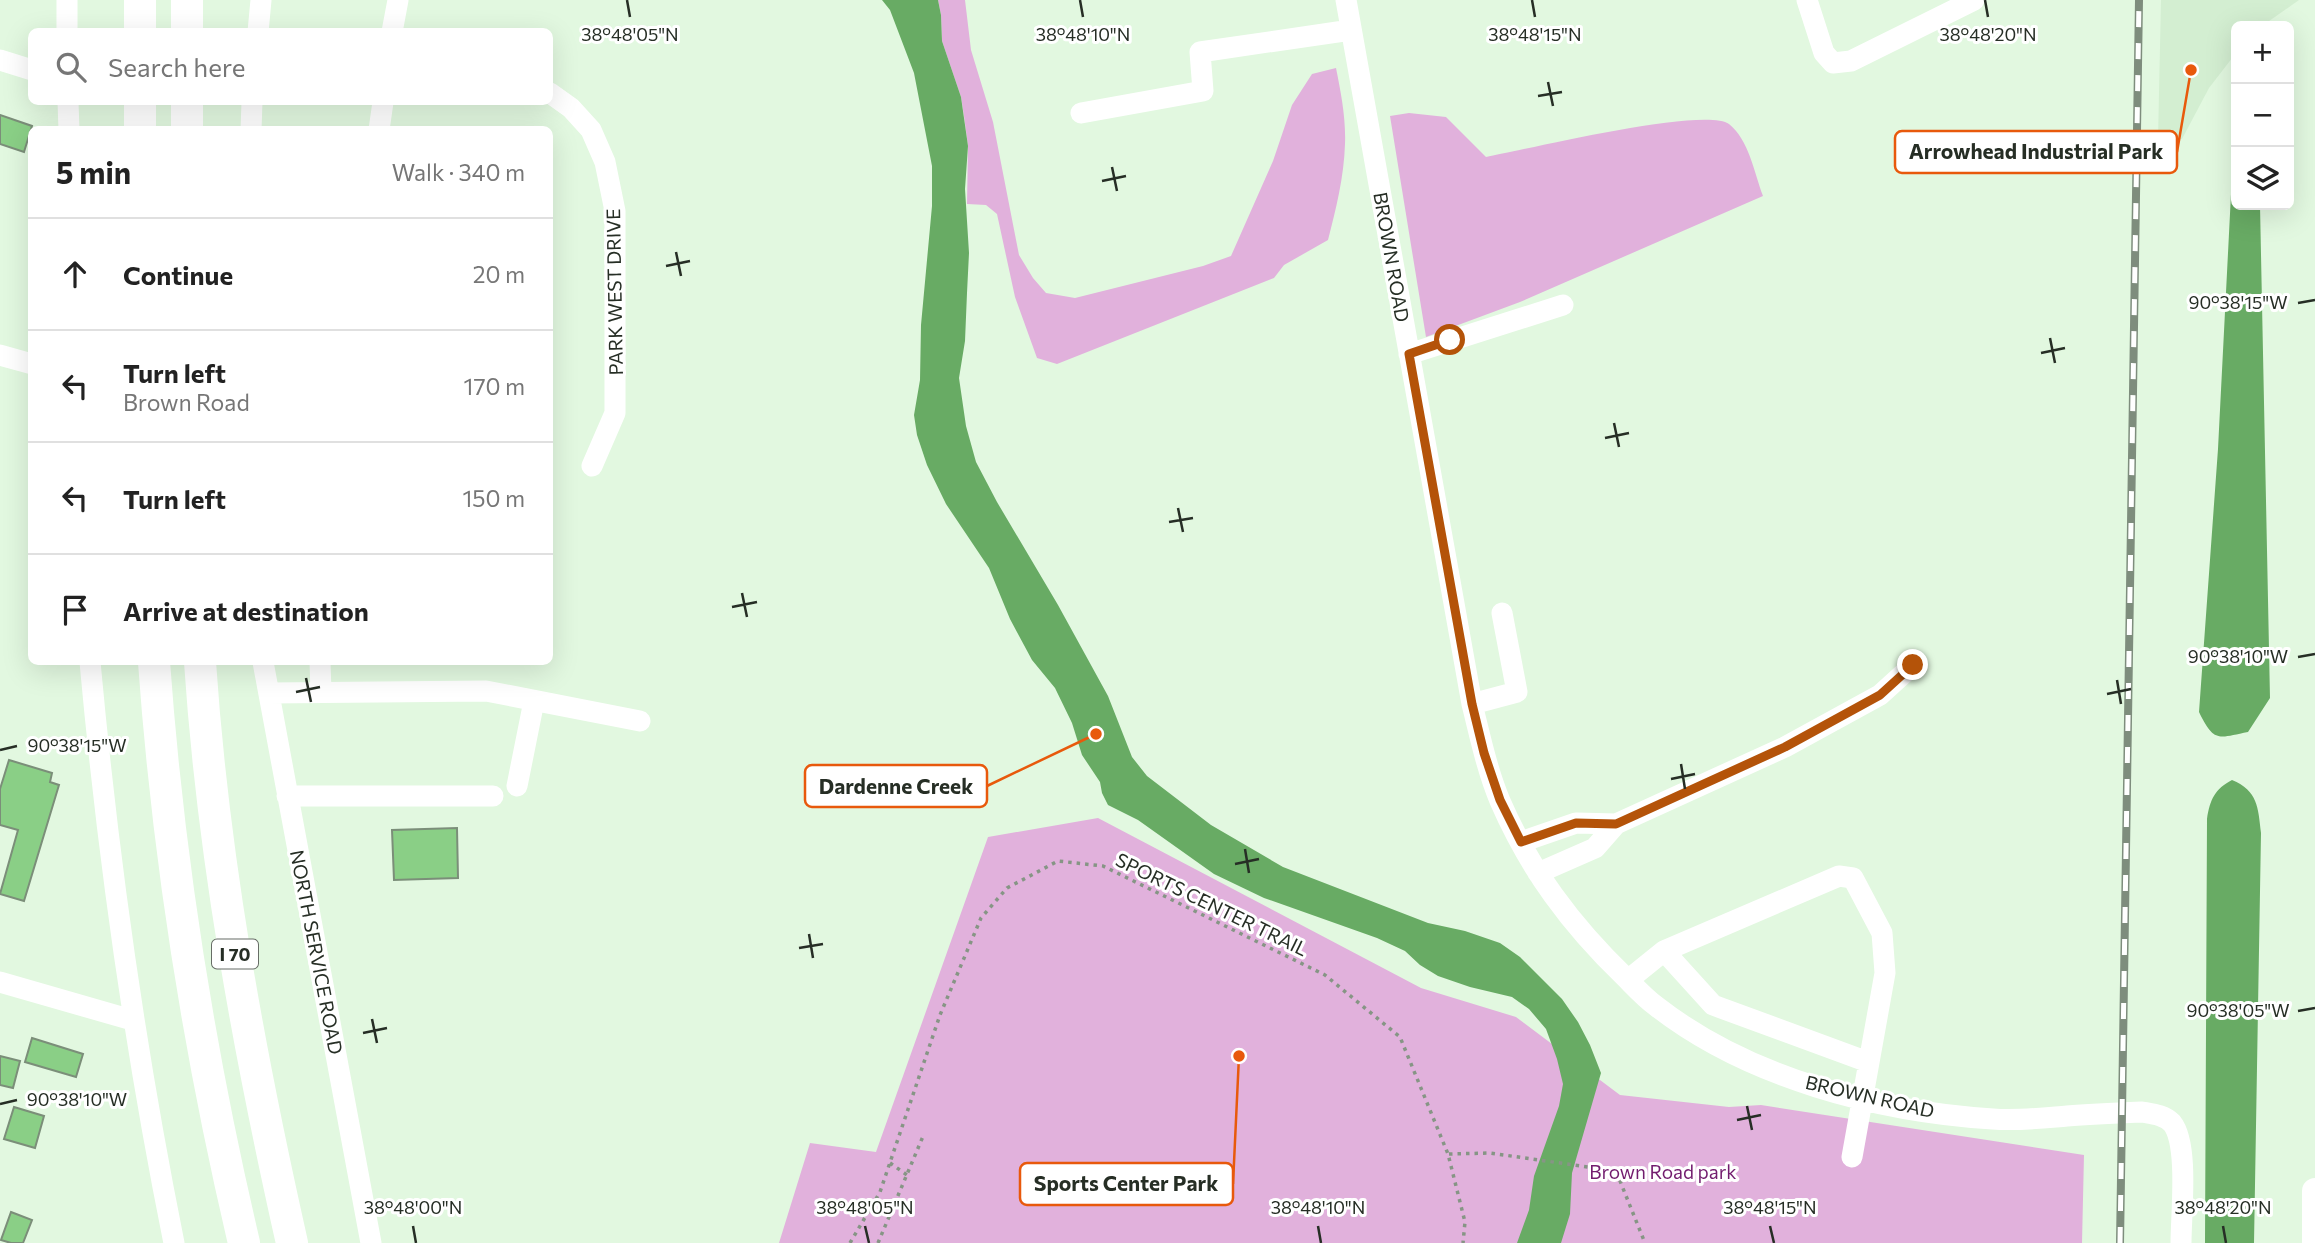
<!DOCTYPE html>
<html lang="en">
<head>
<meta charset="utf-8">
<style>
	body { margin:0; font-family:Commissioner,sans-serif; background:#f2f2f2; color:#222 }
	.controls { position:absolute; right:21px; top:21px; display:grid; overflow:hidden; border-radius:10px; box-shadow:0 7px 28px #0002 }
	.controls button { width:63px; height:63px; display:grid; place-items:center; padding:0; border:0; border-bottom:2px solid #e0e0e0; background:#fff; color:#222; font:35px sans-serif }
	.stop { position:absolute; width:21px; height:21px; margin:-16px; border:5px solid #b45309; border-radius:50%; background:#fff }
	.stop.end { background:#b45309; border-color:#fff; box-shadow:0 2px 7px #0008 }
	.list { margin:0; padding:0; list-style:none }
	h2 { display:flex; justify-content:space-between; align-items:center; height:91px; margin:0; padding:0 28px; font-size:30px }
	h2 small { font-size:23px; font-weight:400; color:#767676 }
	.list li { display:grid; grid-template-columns:46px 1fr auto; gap:21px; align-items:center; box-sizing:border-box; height:112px; padding:0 28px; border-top:2px solid #e0e0e0 }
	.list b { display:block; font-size:26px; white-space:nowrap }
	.list p { margin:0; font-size:23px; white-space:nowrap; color:#767676 }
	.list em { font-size:23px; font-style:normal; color:#767676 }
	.icon { flex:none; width:38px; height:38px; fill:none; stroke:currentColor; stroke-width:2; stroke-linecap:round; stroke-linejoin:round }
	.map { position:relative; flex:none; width:2315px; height:1243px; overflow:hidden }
	.search { position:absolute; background:#fff; box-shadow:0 7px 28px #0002; left:28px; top:28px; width:525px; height:77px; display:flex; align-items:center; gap:18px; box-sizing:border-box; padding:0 24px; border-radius:10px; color:#767676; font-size:26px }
	.panel { position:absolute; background:#fff; box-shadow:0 7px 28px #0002; left:28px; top:126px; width:525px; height:539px; border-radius:10px }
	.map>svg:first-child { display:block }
</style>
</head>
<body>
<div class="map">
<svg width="2315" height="1243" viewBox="0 0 2315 1243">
	<rect width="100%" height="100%" fill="#e2f8e0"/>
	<path fill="#d3eed1" d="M2161,0H2299L2262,26H2236V53L2209,88L2182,139L2158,140Z"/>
	<path fill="#e1b1dc" d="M938,0H965L971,50L993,122L1019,255L1033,278L1046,293L1075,298L1203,266L1231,256L1273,161L1292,105L1312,74L1336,68C1341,93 1346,118 1345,144C1344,177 1336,209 1328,240L1284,265L1274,278L1057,364L1037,358L1015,297L997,214L986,205L967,204L968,146L964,116L961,97L942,41L941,15Z
		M1409,113L1446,117L1486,157C1524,150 1704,106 1729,124C1749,140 1754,172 1763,196L1520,302L1426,337L1390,116Z
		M1098,818L1421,988L1516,1017L1620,1095L1729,1107L1761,1105L2084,1155L2082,1243H779L810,1143L876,1152L988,837Z"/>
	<path fill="#68ab64" d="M882,0H938L941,15L942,41L961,97L968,146L965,189L969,253L967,293L965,341L959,378L966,426L976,462L997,502L1058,605L1108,696L1132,757L1147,776L1211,825L1283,867L1428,923L1465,931L1500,943L1520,957L1562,999L1578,1022L1590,1045L1601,1073L1572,1173L1570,1214L1561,1243H1517L1529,1210L1534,1176L1559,1106L1563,1084L1557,1059L1546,1029L1529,1009L1512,997L1470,987L1438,976L1420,965L1405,951L1377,938L1264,898L1214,874L1138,820L1108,805L1102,793L1100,782L1082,755L1072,723L1055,688L1032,660L1010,619L989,568L946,504L927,465L917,435L914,415L920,380L921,325L932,206V166L914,73L890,10Z
		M2236,148V205H2260L2270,698L2248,732C2218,738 2214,743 2199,712L2218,449L2233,155Z
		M2232,780C2258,791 2258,807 2261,833L2254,1243H2205L2207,819C2210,799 2215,789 2232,780Z"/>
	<path fill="#8acf86" stroke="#7b8e79" stroke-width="2" d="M0,115L32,126L24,152L0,144Z
		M9,760L52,773L50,782L59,785L24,901L0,894L18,830L0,825V789Z
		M457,828L458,878L394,880L392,830Z
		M32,1038L83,1054L76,1077L25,1062Z
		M0,1056L20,1061L13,1088L0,1085Z
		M14,1107L44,1116L35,1148L4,1139Z
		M11,1212L32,1220L23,1243H11L1,1240Z"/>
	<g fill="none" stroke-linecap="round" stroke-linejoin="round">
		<path stroke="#869585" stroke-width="3.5" stroke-dasharray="3.5 5" stroke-linecap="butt" d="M1449,1154L1490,1153L1616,1171L1645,1243
			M890,1163L907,1175
			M850,1243L880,1192L940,1015L981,918L1007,888L1058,861L1103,866L1325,975L1400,1037L1448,1154L1465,1222L1463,1243
			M878,1243L924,1134"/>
		<path stroke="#fff" stroke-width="21" d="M67,0V32
			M1346,0L1472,704C1480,736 1487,770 1500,801C1530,870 1571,925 1625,977C1635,987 1645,998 1656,1006C1748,1078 1879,1112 1993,1119C2018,1121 2043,1118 2067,1116C2092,1114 2117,1113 2142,1112C2153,1114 2164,1115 2172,1123C2189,1144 2181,1214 2181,1243
			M1807,0L1824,53L1833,63L1851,61L1974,0
			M258,32L261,0
			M392,32L398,0
			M0,60L32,70
			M550,93L571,108L591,130L605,162L615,211V413L592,466
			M68,102L69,130
			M1081,113L1203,91L1200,52L1351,30
			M251,130L252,102
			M379,130L383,102
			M1409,354L1563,305
			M0,355L32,364
			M90,662C108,858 135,1050 174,1243
			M263,662L371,1243
			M320,662L321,692
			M269,693L486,691L640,721
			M1472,704L1517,692L1502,613
			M517,786L534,701
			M287,796H493
			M1521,842L1576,823L1616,824
			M1538,873L1595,848L1616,824L1785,747L1880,695L1913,665
			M1664,951L1713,1005L1868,1062
			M1628,980L1664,951L1839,876L1853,878L1882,933L1885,973L1852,1157
			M0,982L132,1020"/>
		<path stroke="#fff" stroke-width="26" d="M2315,1243V1191"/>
		<path stroke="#fff" stroke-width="32" d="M140,32V0
			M187,32V0
			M140,130V102
			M187,130V102
			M154,662C168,857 199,1052 244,1243
			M200,662C213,857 249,1052 292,1243"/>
		<g stroke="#7e8d7d" stroke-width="8">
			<path id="rail" d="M2120,1243L2139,0"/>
		</g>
		<use href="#rail" stroke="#fff" stroke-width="5" stroke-dasharray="16" stroke-linecap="butt"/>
	</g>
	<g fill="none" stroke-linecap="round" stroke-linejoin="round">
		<path stroke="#b45309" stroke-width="9" d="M1450,340L1409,354L1472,704L1484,753L1500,800L1521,842L1576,823L1616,824L1785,747L1880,695L1913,665"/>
	</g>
	<path fill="none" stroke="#262e25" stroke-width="2.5" d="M627,0L630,17M1080,0L1083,17M1532,0L1535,17M1985,0L1988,17M1548,82L1553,106M1538,96L1562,92M1112,167L1117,191M1102,181L1126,176M676,252L681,276M666,266L690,261M2298,303L2315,300M2050,338L2055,363M2041,353L2065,348M1614,423L1619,447M1605,438L1629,433M1178,508L1183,532M1169,522L1193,518M742,593L747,617M732,607L757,602M2298,657L2315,654M306,678L311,702M2117,680L2121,704M296,692L320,687M2107,694L2131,689M0,750L17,746M1681,764L1685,789M1671,779L1695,774M1245,849L1249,873M1235,864L1259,859M809,934L813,958M799,948L823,944M2298,1011L2315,1008M372,1019L377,1043M363,1033L387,1028M0,1104L17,1100M1747,1106L1752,1130M1737,1120L1761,1115M413,1226L416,1243M865,1226L869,1243M1318,1226L1321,1243M1770,1226L1774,1243M2223,1226L2226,1243"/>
	<g text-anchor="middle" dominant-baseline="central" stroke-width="6" stroke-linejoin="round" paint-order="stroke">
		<rect fill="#fff" stroke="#676d66" stroke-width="2" x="212" y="939.5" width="46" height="29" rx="5"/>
		<g font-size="18" font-weight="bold" fill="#262e25">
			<text x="235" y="954">I 70</text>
		</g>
		<g font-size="19" fill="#262e25" stroke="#fff">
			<text transform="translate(1392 257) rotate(80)">BROWN ROAD</text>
			<text transform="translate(614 292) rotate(-91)">PARK WEST DRIVE</text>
			<text transform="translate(1212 904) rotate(26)">SPORTS CENTER TRAIL</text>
			<text transform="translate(317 952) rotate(79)">NORTH SERVICE ROAD</text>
			<text transform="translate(1870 1096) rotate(13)">BROWN ROAD</text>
		</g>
		<g font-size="19" fill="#721c6e" stroke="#fff">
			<text x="1663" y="1171">Brown Road park</text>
		</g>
	</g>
	<g font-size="18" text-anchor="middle" fill="#262e25" stroke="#fff" stroke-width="6" stroke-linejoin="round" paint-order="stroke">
		<text x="630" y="41">38°48'05"N</text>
		<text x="1535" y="41">38°48'15"N</text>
		<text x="1988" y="41">38°48'20"N</text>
		<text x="1083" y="41">38°48'10"N</text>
		<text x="2238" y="309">90°38'15"W</text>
		<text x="2238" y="663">90°38'10"W</text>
		<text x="77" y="752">90°38'15"W</text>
		<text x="2238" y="1017">90°38'05"W</text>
		<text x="77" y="1106">90°38'10"W</text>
		<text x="413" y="1214">38°48'00"N</text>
		<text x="865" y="1214">38°48'05"N</text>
		<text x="1318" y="1214">38°48'10"N</text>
		<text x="1770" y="1214">38°48'15"N</text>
		<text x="2223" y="1214">38°48'20"N</text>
	</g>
	<path fill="none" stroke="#e8590c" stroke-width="2.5" d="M2191 70L2177 152M1096 734L987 786M1239 1056L1233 1184"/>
	<g fill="#e8590c" stroke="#fff" stroke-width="2.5">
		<circle cx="2191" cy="70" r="7"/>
		<circle cx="1096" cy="734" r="7"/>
		<circle cx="1239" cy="1056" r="7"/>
	</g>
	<g fill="#fff" stroke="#e8590c" stroke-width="2.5">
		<rect x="1895" y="131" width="282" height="42" rx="7"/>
		<rect x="805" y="765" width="182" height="42" rx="7"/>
		<rect x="1020" y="1163" width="213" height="42" rx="7"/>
	</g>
	<g font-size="21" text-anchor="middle" font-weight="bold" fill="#262e25">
		<text x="2036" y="159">Arrowhead Industrial Park</text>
		<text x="896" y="794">Dardenne Creek</text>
		<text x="1126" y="1191">Sports Center Park</text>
	</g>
</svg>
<div class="controls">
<button>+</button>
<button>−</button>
<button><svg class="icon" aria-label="layers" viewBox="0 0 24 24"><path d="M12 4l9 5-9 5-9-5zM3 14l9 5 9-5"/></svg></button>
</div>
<div class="stop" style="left:1450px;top:340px"></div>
<div class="stop end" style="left:1913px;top:665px"></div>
<div class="search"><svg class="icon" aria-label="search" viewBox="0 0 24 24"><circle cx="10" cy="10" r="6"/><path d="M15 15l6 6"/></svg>Search here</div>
<section class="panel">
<h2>5 min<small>Walk · 340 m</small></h2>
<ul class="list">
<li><svg class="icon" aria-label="ahead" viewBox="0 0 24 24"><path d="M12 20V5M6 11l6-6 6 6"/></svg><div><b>Continue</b></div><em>20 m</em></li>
<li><svg class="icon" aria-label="left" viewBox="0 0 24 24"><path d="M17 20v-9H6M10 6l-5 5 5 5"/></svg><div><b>Turn left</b><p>Brown Road</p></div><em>170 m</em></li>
<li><svg class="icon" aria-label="left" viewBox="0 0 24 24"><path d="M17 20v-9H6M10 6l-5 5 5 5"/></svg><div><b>Turn left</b></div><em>150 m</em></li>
<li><svg class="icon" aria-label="arrive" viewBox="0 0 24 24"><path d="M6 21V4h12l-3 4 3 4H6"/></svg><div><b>Arrive at destination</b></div></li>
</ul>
</section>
</div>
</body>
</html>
